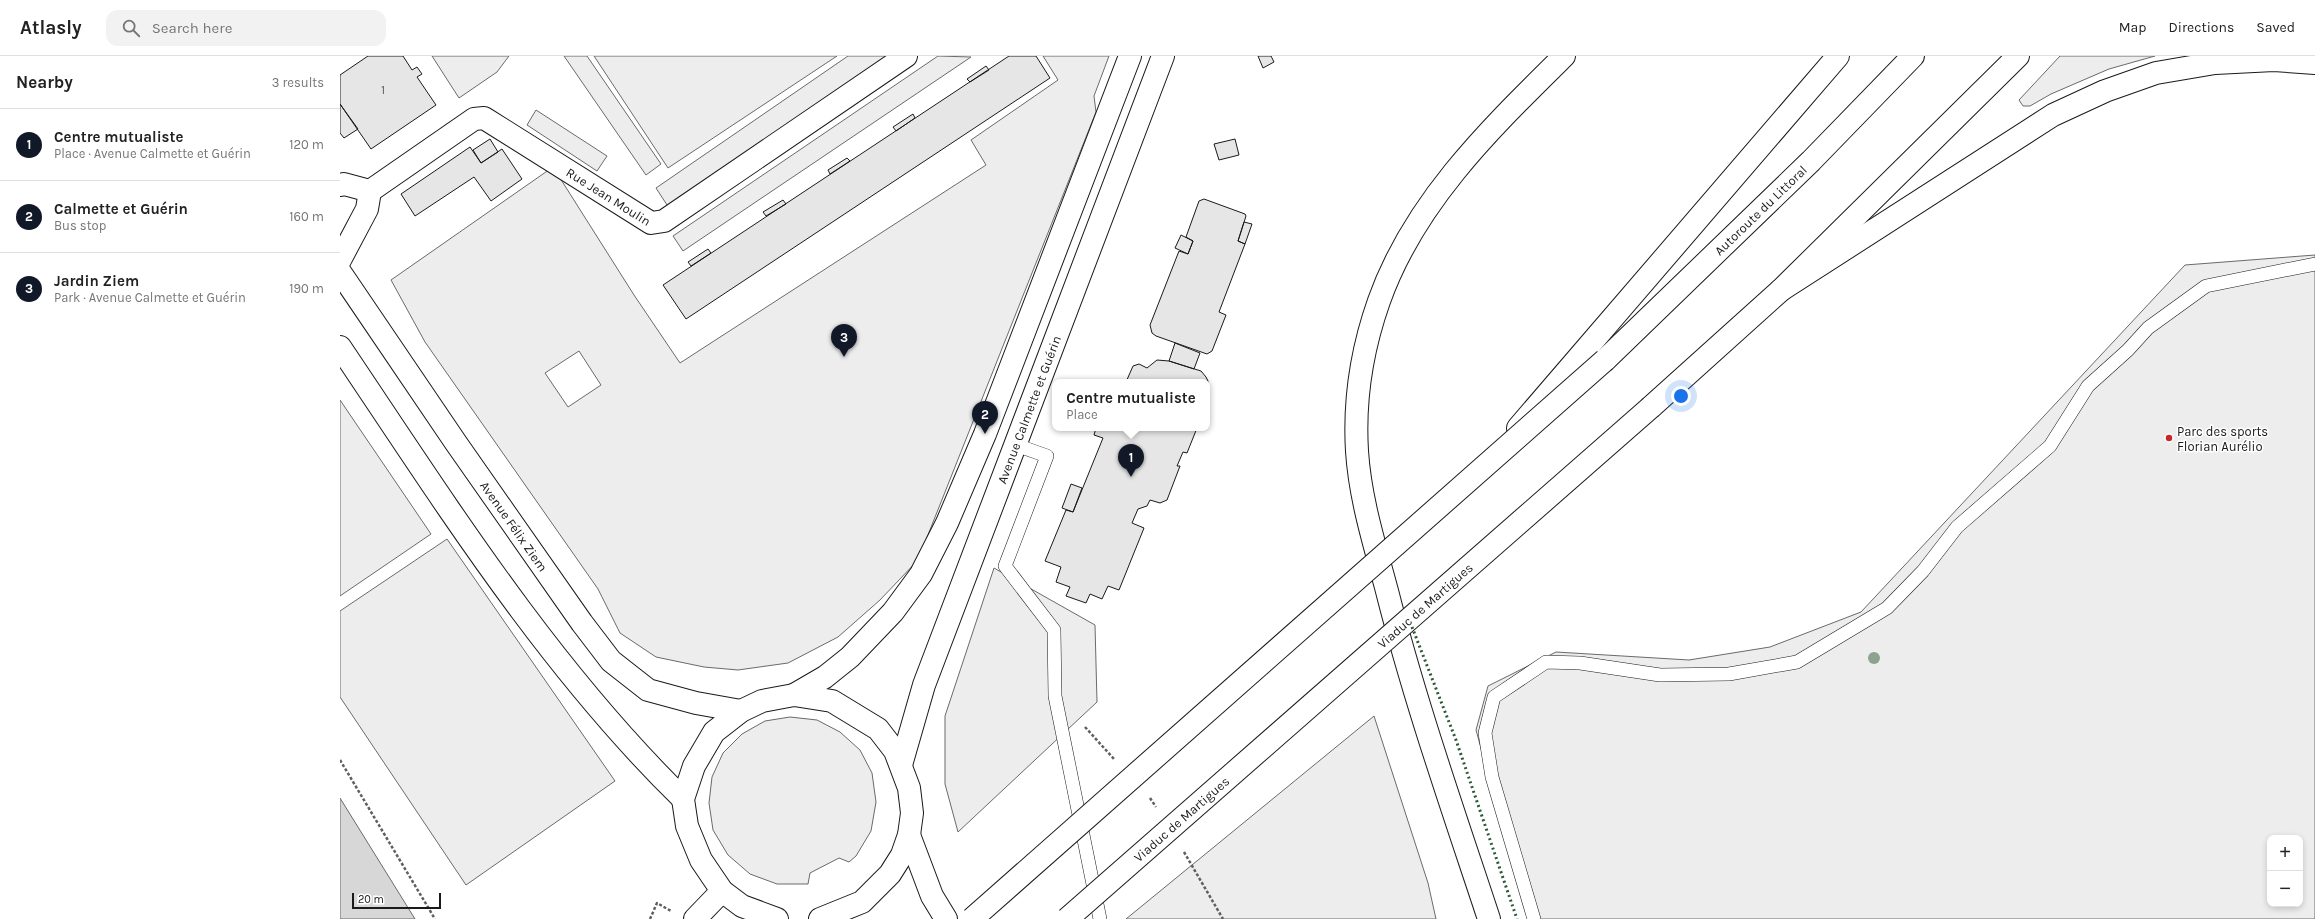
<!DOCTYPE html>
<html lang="en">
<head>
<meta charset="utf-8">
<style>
	body { margin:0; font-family:Karla,sans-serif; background:#f2f2f2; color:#222 }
	.controls { position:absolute; right:12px; bottom:12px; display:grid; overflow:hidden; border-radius:8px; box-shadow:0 2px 6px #0003 }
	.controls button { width:36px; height:36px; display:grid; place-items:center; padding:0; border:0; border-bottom:1px solid #e0e0e0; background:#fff; color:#222; font:20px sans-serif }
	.scale { position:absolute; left:12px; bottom:10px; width:89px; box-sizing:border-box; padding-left:4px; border:2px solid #1a1a1a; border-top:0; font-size:11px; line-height:14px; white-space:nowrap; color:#1a1a1a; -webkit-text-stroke:3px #fff; paint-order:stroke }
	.you { position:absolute; left:1341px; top:340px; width:14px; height:14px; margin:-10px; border:3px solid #fff; border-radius:50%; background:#1a73e8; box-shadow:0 0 0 6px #1a73e833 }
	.badge { display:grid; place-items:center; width:26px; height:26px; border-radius:50%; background:#111827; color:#fff; font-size:13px; font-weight:700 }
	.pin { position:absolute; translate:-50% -33px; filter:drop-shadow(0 1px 2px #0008) }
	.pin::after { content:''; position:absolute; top:21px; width:14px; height:12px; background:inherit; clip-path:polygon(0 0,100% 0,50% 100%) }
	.popup { position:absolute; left:712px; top:323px; width:158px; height:52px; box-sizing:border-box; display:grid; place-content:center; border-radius:8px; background:#fff; filter:drop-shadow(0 1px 3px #0005); font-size:13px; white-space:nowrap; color:#767676 }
	.popup b { font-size:15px; color:#222 }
	.popup::after { content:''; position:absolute; left:50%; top:100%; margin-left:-8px; border:8px solid transparent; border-top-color:#fff }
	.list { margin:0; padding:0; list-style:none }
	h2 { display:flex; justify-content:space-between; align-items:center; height:52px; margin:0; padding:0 16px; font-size:17px }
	h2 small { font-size:13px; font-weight:400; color:#767676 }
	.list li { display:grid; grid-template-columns:26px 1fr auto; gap:12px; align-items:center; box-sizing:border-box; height:72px; padding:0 16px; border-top:1px solid #e0e0e0 }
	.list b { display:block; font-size:15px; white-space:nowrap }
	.list p { margin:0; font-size:13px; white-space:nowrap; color:#767676 }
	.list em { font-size:13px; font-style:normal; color:#767676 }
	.icon { flex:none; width:22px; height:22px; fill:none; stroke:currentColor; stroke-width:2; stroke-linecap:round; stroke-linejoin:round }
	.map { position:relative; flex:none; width:1975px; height:863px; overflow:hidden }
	header { display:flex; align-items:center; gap:24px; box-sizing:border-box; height:56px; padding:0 20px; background:#fff; border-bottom:1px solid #e0e0e0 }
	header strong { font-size:19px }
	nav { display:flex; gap:22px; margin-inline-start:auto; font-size:14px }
	.search { width:280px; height:36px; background:#f2f2f2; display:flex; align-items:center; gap:10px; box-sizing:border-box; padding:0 14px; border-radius:12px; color:#767676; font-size:15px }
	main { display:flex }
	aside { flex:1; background:#fff }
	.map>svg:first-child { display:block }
</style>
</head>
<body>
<header>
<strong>Atlasly</strong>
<div class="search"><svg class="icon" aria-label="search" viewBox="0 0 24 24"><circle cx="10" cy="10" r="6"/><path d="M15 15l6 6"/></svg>Search here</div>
<nav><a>Map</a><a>Directions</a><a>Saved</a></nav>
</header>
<main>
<aside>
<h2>Nearby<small>3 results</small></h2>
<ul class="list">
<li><span class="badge">1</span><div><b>Centre mutualiste</b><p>Place · Avenue Calmette et Guérin</p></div><em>120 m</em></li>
<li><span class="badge">2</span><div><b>Calmette et Guérin</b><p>Bus stop</p></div><em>160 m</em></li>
<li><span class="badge">3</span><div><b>Jardin Ziem</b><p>Park · Avenue Calmette et Guérin</p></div><em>190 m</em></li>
</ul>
</aside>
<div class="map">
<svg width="1975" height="863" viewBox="0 0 1975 863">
	<rect width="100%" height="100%" fill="#fff"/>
	<path fill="#ededed" stroke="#6a6a6a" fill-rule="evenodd" d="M92,0H169L157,16L119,42Z
		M224,0H247L321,108L306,119Z
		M254,0H497L328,112Z
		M508,0H551L329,152L316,132Z
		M598,0L631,1L343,195L333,180Z
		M703,0H769L754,40L756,56L578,504L540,544L498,581L448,607L398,614L364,611L316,601L280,577L258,533L85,286L51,224L213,111L294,239L340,307L646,109L631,84L718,24ZM239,295L261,329L228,351L205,317Z
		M1720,0H1815L1769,13L1711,38L1690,50H1683L1679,44Z
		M196,54L267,100L257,115L187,69Z
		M1975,199V863H1188L1136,674L1148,630L1216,596L1349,604L1430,591L1521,556L1845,209ZM1930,782H1960V848H1930Z
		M0,344L91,478L0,540Z
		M107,483L275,725L126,829L0,641V555Z
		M654,512L755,569L757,646L618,776L605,728V660Z
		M1034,660L1088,827L1096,863H786Z
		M450,661L477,664L500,676L520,694L532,717L536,746L531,775L516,800L509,806L499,802L470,817L468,828H437L410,818L388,799L373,774L369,747L372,721L383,697L402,678L425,665Z"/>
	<path fill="#d7d7d7" stroke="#6a6a6a" d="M0,742L75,863H0Z"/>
	<path fill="#e6e6e6" stroke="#1a1a1a" d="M28,0H63L72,14L77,11L82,18L77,21L96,49L31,93L0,48V19Z
		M669,0H696L710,22L346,263L323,229Z
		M918,0H931L934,6L923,12Z
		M646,10L649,14L630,26L627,23Z
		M0,48L18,73L4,82L0,77Z
		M573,58L575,62L556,75L553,71Z
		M150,83L158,96L141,107L133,94Z
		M895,83L899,99L879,104L874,88Z
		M130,91L141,107L162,93L182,123L151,145L134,121L75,160L61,138Z
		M507,102L510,105L490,118L488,114Z
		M864,143L905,158L906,160L898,185L905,188L879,256L886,259L872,295L867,298L816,280L812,277L810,269L839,195L848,198L853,185L846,181L859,145Z
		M443,144L446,148L426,160L423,156Z
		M904,166L912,168L905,188L898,185Z
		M841,179L853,185L848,198L835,192Z
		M368,193L371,197L351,210L348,206Z
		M835,287L860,297L854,313L829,305Z
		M817,304L829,305L861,315L866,321L868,325L867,330V326H786L793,310L799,308L807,312Z
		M756,372H857L847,397L843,396L837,410H840L827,444L820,447L810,444L807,450L798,453L792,467L804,472L779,534L768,530L762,543L750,538L746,547L726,540L730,531L716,526L721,511L705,505L726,454L733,456L763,382L754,379Z
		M731,428L742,432L733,456L722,452Z"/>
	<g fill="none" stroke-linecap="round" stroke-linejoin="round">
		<g stroke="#1a1a1a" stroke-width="14">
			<path id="service" d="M676,389L707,400L665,510L714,574L715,640L760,863
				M1194,863L1152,721L1145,677L1154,641L1206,606L1240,607L1320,619L1389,618L1457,606L1547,552L1583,515L1617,471L1710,390L1748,330L1788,294L1808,272L1866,230L1975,208"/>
		</g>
		<g stroke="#1a1a1a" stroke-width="24">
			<g id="minor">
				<path d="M0,129L4,128L30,135"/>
				<path id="s1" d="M30,135L134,63L144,62L311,167L324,165L566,0"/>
				<path d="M0,204L27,153L30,135"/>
				<path d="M355,863L382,835"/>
			</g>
		</g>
		<g stroke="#1a1a1a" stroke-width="24">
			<g id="secondary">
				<path id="s2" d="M0,216L116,387L242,567L271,605L308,634L356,647L401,655"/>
				<path d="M0,291C105,447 207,610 343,743"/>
				<path d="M454,639L485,621L510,601L553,556L581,518L607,467L645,378L790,0"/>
				<path id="s3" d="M561,709L584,629L823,0"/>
				<path d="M569,779L592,840L606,863"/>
				<path d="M437,863L402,850L382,835L361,804L347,770L343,743L354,710L374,676L401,655L422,645L454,639L492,645L538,673L555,695L569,732L572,757L569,779L562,799L550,818L522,846L480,863"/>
			</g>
		</g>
		<g stroke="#1a1a1a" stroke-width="24">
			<g id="motorway">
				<path d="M1441,234L1713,59L1765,35L1816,17L1875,7L1934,4L1975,7"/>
				<path id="s4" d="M1265,304L1471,105L1573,0"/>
				<path d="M1311,351L1441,234L1678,0"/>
				<path d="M1178,372L1498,0"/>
				<path d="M1149,863C1113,754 1075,646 1047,535C1035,490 1020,443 1017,395C1014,345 1022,293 1039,245C1074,146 1151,72 1224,0"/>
			</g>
		</g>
		<path stroke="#5f5f5f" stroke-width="2.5" stroke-dasharray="3 2" stroke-linecap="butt" d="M745,671L774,703
			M0,704L95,863
			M810,742L816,751
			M844,796L883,863
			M310,863L317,847L331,855"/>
		<use href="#service" stroke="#fff" stroke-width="13"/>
		<use href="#minor" stroke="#fff" stroke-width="22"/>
		<use href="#secondary" stroke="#fff" stroke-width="22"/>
		<use href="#motorway" stroke="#fff" stroke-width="22"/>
		<g stroke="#1a1a1a" stroke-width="24" stroke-linecap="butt">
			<g id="motorway-bridge">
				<path d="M632,863L1265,304"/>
				<path id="s5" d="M727,863L1311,351"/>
			</g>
		</g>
		<use href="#motorway-bridge" stroke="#fff" stroke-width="22"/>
		<path stroke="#2b5a34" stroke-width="3" stroke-dasharray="2 3" stroke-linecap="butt" d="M1072,571L1116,684L1177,863"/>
	</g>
	<circle fill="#8aa48f" cx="1534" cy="602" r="6"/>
	<circle fill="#c62828" stroke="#fff" stroke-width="1.5" cx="1829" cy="382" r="4"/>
	<g text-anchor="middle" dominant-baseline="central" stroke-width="3" stroke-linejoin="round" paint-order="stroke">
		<g font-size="11" fill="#4d4d4d">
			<text x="43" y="34">1</text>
		</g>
		<g font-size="13" fill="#1a1a1a" stroke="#fff">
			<text stroke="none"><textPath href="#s1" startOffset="284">Rue Jean Moulin</textPath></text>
			<text stroke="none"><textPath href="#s4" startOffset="216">Autoroute du Littoral</textPath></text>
			<text stroke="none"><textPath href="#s3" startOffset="378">Avenue Calmette et Guérin</textPath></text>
			<text stroke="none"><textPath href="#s2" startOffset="308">Avenue Félix Ziem</textPath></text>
			<text stroke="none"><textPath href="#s5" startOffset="476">Viaduc de Martigues</textPath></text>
			<text stroke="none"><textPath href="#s5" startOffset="152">Viaduc de Martigues</textPath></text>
		</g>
		<g font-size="13" fill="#1a1a1a" stroke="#fff" text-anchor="start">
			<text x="1837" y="375">Parc des sports<tspan x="1837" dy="15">Florian Aurélio</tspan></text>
		</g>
	</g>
</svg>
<div class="controls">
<button>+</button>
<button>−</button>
</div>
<div class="scale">20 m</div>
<div class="you"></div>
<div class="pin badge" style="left:791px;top:421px">1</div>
<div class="popup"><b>Centre mutualiste</b>Place</div>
<div class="pin badge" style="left:645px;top:378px">2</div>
<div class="pin badge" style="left:504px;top:301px">3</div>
</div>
</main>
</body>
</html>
